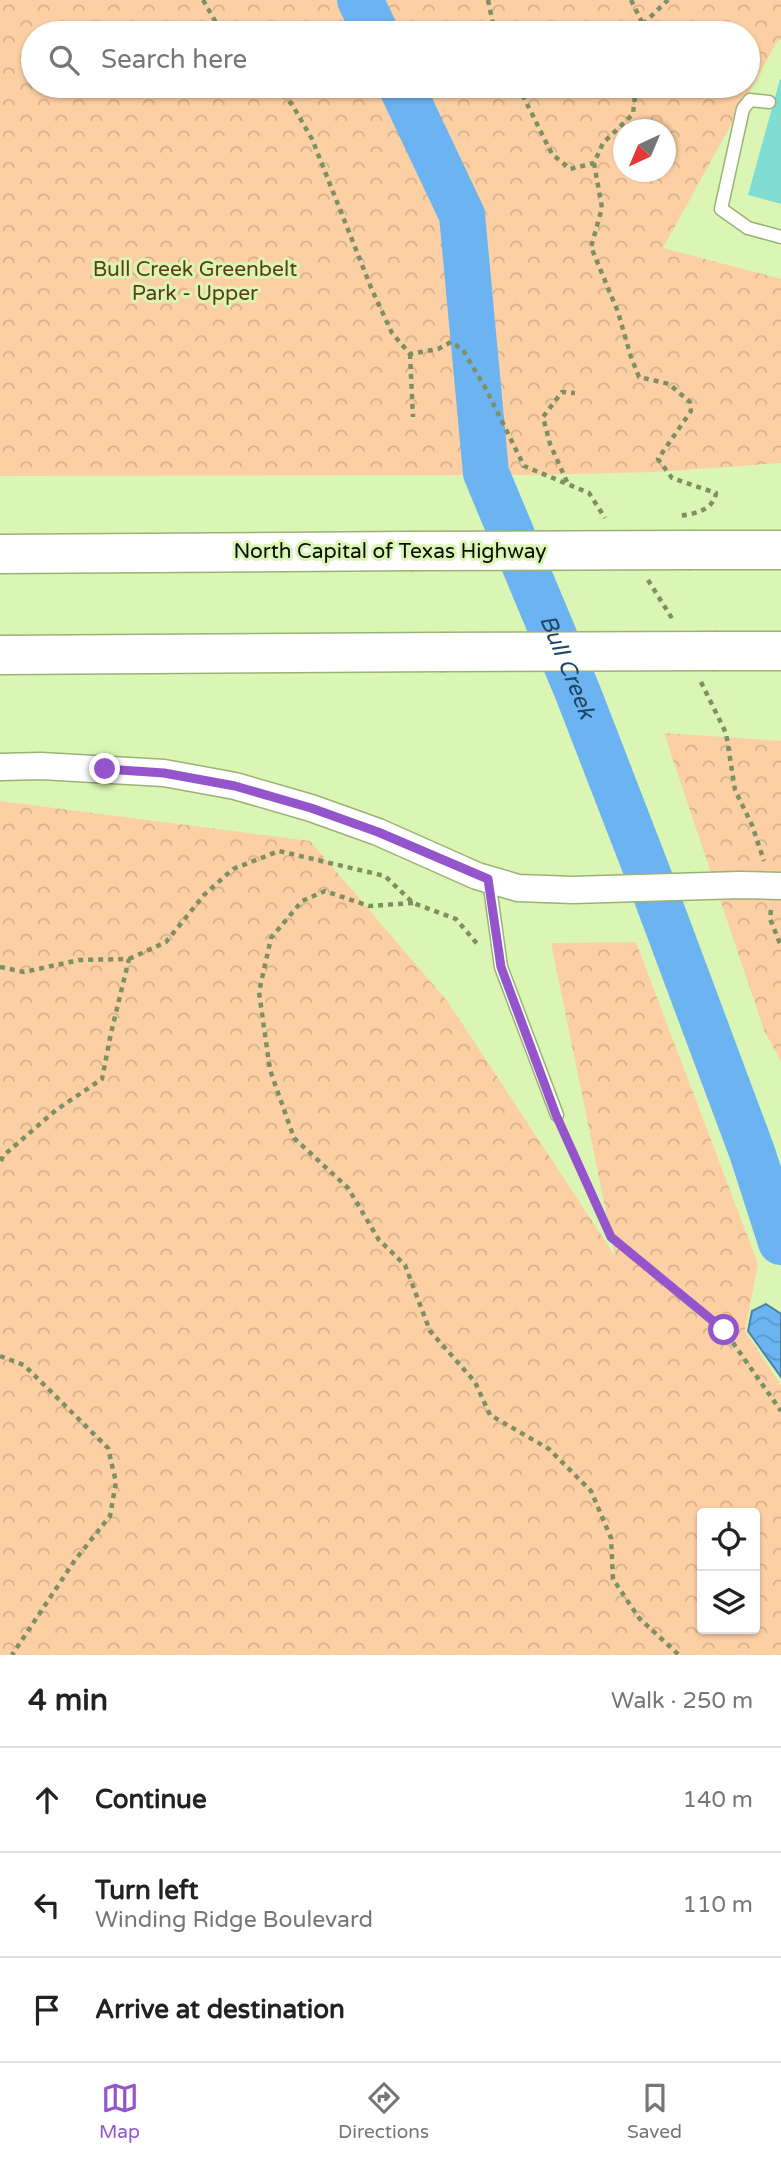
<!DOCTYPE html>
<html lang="en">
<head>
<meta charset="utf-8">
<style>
	body { margin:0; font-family:"Varela Round",sans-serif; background:#f2f2f2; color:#222 }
	.controls { position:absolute; right:21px; bottom:21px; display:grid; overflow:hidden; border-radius:7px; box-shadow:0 2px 5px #0004 }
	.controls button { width:63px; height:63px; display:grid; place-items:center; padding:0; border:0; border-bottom:2px solid #e0e0e0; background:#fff; color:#222; font:35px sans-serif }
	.compass { position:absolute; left:613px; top:119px; width:63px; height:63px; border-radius:50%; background:#fff; box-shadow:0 2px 5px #0004; rotate:224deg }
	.stop { position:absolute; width:21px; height:21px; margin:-16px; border:5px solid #9455cc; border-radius:50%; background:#fff }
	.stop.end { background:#9455cc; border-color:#fff; box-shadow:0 2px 7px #0008 }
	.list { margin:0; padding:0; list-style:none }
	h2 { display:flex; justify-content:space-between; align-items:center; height:91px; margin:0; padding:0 28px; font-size:30px }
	h2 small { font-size:23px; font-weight:400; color:#767676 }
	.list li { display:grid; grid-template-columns:46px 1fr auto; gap:21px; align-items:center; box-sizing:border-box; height:105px; padding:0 28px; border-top:2px solid #e0e0e0 }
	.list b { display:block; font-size:26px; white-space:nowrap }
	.list p { margin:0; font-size:23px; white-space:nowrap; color:#767676 }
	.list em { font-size:23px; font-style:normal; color:#767676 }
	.icon { flex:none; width:38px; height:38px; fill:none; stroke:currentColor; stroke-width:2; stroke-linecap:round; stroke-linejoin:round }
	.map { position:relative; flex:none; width:781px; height:1655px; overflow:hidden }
	.search { position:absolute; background:#fff; box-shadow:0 2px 5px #0004; left:21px; right:21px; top:21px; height:77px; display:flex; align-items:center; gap:18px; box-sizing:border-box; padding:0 24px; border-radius:38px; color:#767676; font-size:26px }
	.sheet { height:406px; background:#fff }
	nav { display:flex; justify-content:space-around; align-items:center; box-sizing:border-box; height:98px; border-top:2px solid #e0e0e0; background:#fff; font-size:19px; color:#767676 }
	nav a { display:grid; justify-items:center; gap:4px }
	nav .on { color:#9455cc }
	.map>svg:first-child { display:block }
</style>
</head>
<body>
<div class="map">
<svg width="781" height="1655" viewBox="0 0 781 1655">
	<defs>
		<pattern id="forest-crowns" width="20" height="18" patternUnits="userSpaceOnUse" patternTransform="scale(1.75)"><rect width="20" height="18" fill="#fcd0a4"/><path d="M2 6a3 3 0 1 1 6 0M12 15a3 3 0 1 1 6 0" fill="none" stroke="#d6b18b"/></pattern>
		<pattern id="water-waves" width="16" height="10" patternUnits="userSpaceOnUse" patternTransform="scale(1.75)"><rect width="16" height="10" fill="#6bb3f1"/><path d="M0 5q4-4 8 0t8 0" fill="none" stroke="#5b99cd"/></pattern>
	</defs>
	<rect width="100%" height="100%" fill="#dbf6b4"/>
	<path fill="url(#forest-crowns)" fill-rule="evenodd" d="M0,0H781V40H778L663,248L781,279V463L656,472L536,475L0,476ZM33,33H748V86H33ZM624,130H666V172H624Z
		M664,733L781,741V1062L764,1030Z
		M0,801L310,841L448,1002L615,1256L551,943L636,942L758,1264L745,1331L781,1385V1655H0ZM755,1513V1629H702V1513Z"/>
	<path fill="url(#water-waves)" stroke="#4d82a9" stroke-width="2" d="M766,1304L781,1314V1377L748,1331L752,1311Z"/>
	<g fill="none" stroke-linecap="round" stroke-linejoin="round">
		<g stroke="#6bb3f1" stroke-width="46">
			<path d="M360,0L376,33"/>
			<path id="s1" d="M401,86L462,215L486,473L578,693L653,887L752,1152L781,1242"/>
		</g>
	</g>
	<path fill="#80ddd2" d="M780,79L781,80V204L748,195Z"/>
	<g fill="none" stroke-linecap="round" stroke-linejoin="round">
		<g stroke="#9ab273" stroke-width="15">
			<path id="service" d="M769,102L750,100L743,109L721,209L748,228L781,237
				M489,880L501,967L557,1115"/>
		</g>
		<g stroke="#9ab273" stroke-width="29">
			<path id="minor" d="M0,767L41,766L164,773L235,786L311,808L378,832L477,876L518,888L573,890L740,885L781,886"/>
		</g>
		<g stroke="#9ab273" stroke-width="41">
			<path id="trunk" d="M691,550H781
				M0,554L410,551
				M717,651H781
				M0,655L441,652"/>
		</g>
		<path stroke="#7d9064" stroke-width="4.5" stroke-dasharray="5 5" stroke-linecap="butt" d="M203,0L222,33
			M488,0L495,33
			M631,0L643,24L642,33
			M643,24L668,0
			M276,86L293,106L312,139L372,290L392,333L410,354L438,349L451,342L463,350L486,389L524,466L589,493L605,518
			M518,86L552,154L570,169L594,163L603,143L633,114L636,86
			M594,163L602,208L591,247L618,312L631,357L639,377L669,384L690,402L691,411L658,459L672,478L716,493C713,511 694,514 677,516
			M410,354L413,417
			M567,482L550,444L543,417L562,392L575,393
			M648,580L673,620
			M701,682L726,733L735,790L752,825L764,861
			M413,903L369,906L325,891L302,901L271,938L259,992L270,1070L294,1138L348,1188L379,1240L405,1265L430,1331L475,1382L490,1415L549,1449L591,1491L611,1538L613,1579L639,1618L679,1655
			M771,910L770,919L781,946
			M129,959L166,942L204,895L233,869L279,851L385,876L413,903L456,919L479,946
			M0,967L24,972L79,960L129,959L111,1033L102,1079L56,1110L3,1156L0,1164
			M563,1129L611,1237L724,1330L781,1411
			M0,1356L24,1365L108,1448L116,1482L110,1516L75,1560L12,1655"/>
		<use href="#service" stroke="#fff" stroke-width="12"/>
		<use href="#minor" stroke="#fff" stroke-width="26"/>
		<use href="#trunk" stroke="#fff" stroke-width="38"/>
		<g stroke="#9ab273" stroke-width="41" stroke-linecap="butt">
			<path id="trunk-bridge" d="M410,551L691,550
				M441,652L717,651"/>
		</g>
		<use href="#trunk-bridge" stroke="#fff" stroke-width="38"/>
	</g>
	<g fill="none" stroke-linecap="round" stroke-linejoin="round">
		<path stroke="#9455cc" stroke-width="9" d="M105,769L164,773L235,786L311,808L378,832L488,879L501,967L556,1115L611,1237L724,1330"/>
	</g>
	<g text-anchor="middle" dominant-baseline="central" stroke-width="6" stroke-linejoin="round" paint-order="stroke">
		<g font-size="21" fill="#5e3c17" stroke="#dbf6b4">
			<text x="195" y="269">Bull Creek Greenbelt<tspan x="195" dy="24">Park - Upper</tspan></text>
		</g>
		<g font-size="21" fill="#080f00" stroke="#dbf6b4">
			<text x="390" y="551">North Capital of Texas Highway</text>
		</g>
		<g font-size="23" font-style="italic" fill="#204666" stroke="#dbf6b4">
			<text stroke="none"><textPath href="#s1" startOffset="612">Bull Creek</textPath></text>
		</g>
	</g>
</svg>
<div class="controls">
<button><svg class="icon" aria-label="locate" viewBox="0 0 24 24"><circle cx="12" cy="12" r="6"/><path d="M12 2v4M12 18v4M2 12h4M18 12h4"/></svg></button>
<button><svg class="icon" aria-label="layers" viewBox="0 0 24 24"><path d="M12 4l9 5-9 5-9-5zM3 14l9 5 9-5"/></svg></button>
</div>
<svg class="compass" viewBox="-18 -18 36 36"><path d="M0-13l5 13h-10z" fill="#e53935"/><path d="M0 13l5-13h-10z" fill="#767676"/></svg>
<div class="stop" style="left:724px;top:1330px"></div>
<div class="stop end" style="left:105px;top:769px"></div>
<div class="search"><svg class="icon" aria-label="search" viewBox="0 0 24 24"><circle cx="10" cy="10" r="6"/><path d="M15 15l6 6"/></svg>Search here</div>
</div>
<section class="sheet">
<h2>4 min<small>Walk · 250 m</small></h2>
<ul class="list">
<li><svg class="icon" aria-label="ahead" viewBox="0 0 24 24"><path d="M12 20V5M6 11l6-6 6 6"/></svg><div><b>Continue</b></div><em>140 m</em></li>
<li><svg class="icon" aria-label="left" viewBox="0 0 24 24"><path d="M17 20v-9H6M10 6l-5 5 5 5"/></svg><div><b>Turn left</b><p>Winding Ridge Boulevard</p></div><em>110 m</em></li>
<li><svg class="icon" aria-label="arrive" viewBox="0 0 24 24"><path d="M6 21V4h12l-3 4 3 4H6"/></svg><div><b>Arrive at destination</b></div></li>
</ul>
</section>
<nav>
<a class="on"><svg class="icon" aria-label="map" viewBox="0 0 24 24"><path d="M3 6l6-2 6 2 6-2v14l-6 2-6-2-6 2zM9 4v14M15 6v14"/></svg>Map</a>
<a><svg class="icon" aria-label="directions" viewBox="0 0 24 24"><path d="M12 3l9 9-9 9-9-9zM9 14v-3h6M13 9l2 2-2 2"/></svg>Directions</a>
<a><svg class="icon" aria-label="saved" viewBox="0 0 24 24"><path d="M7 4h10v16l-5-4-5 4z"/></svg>Saved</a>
</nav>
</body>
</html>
